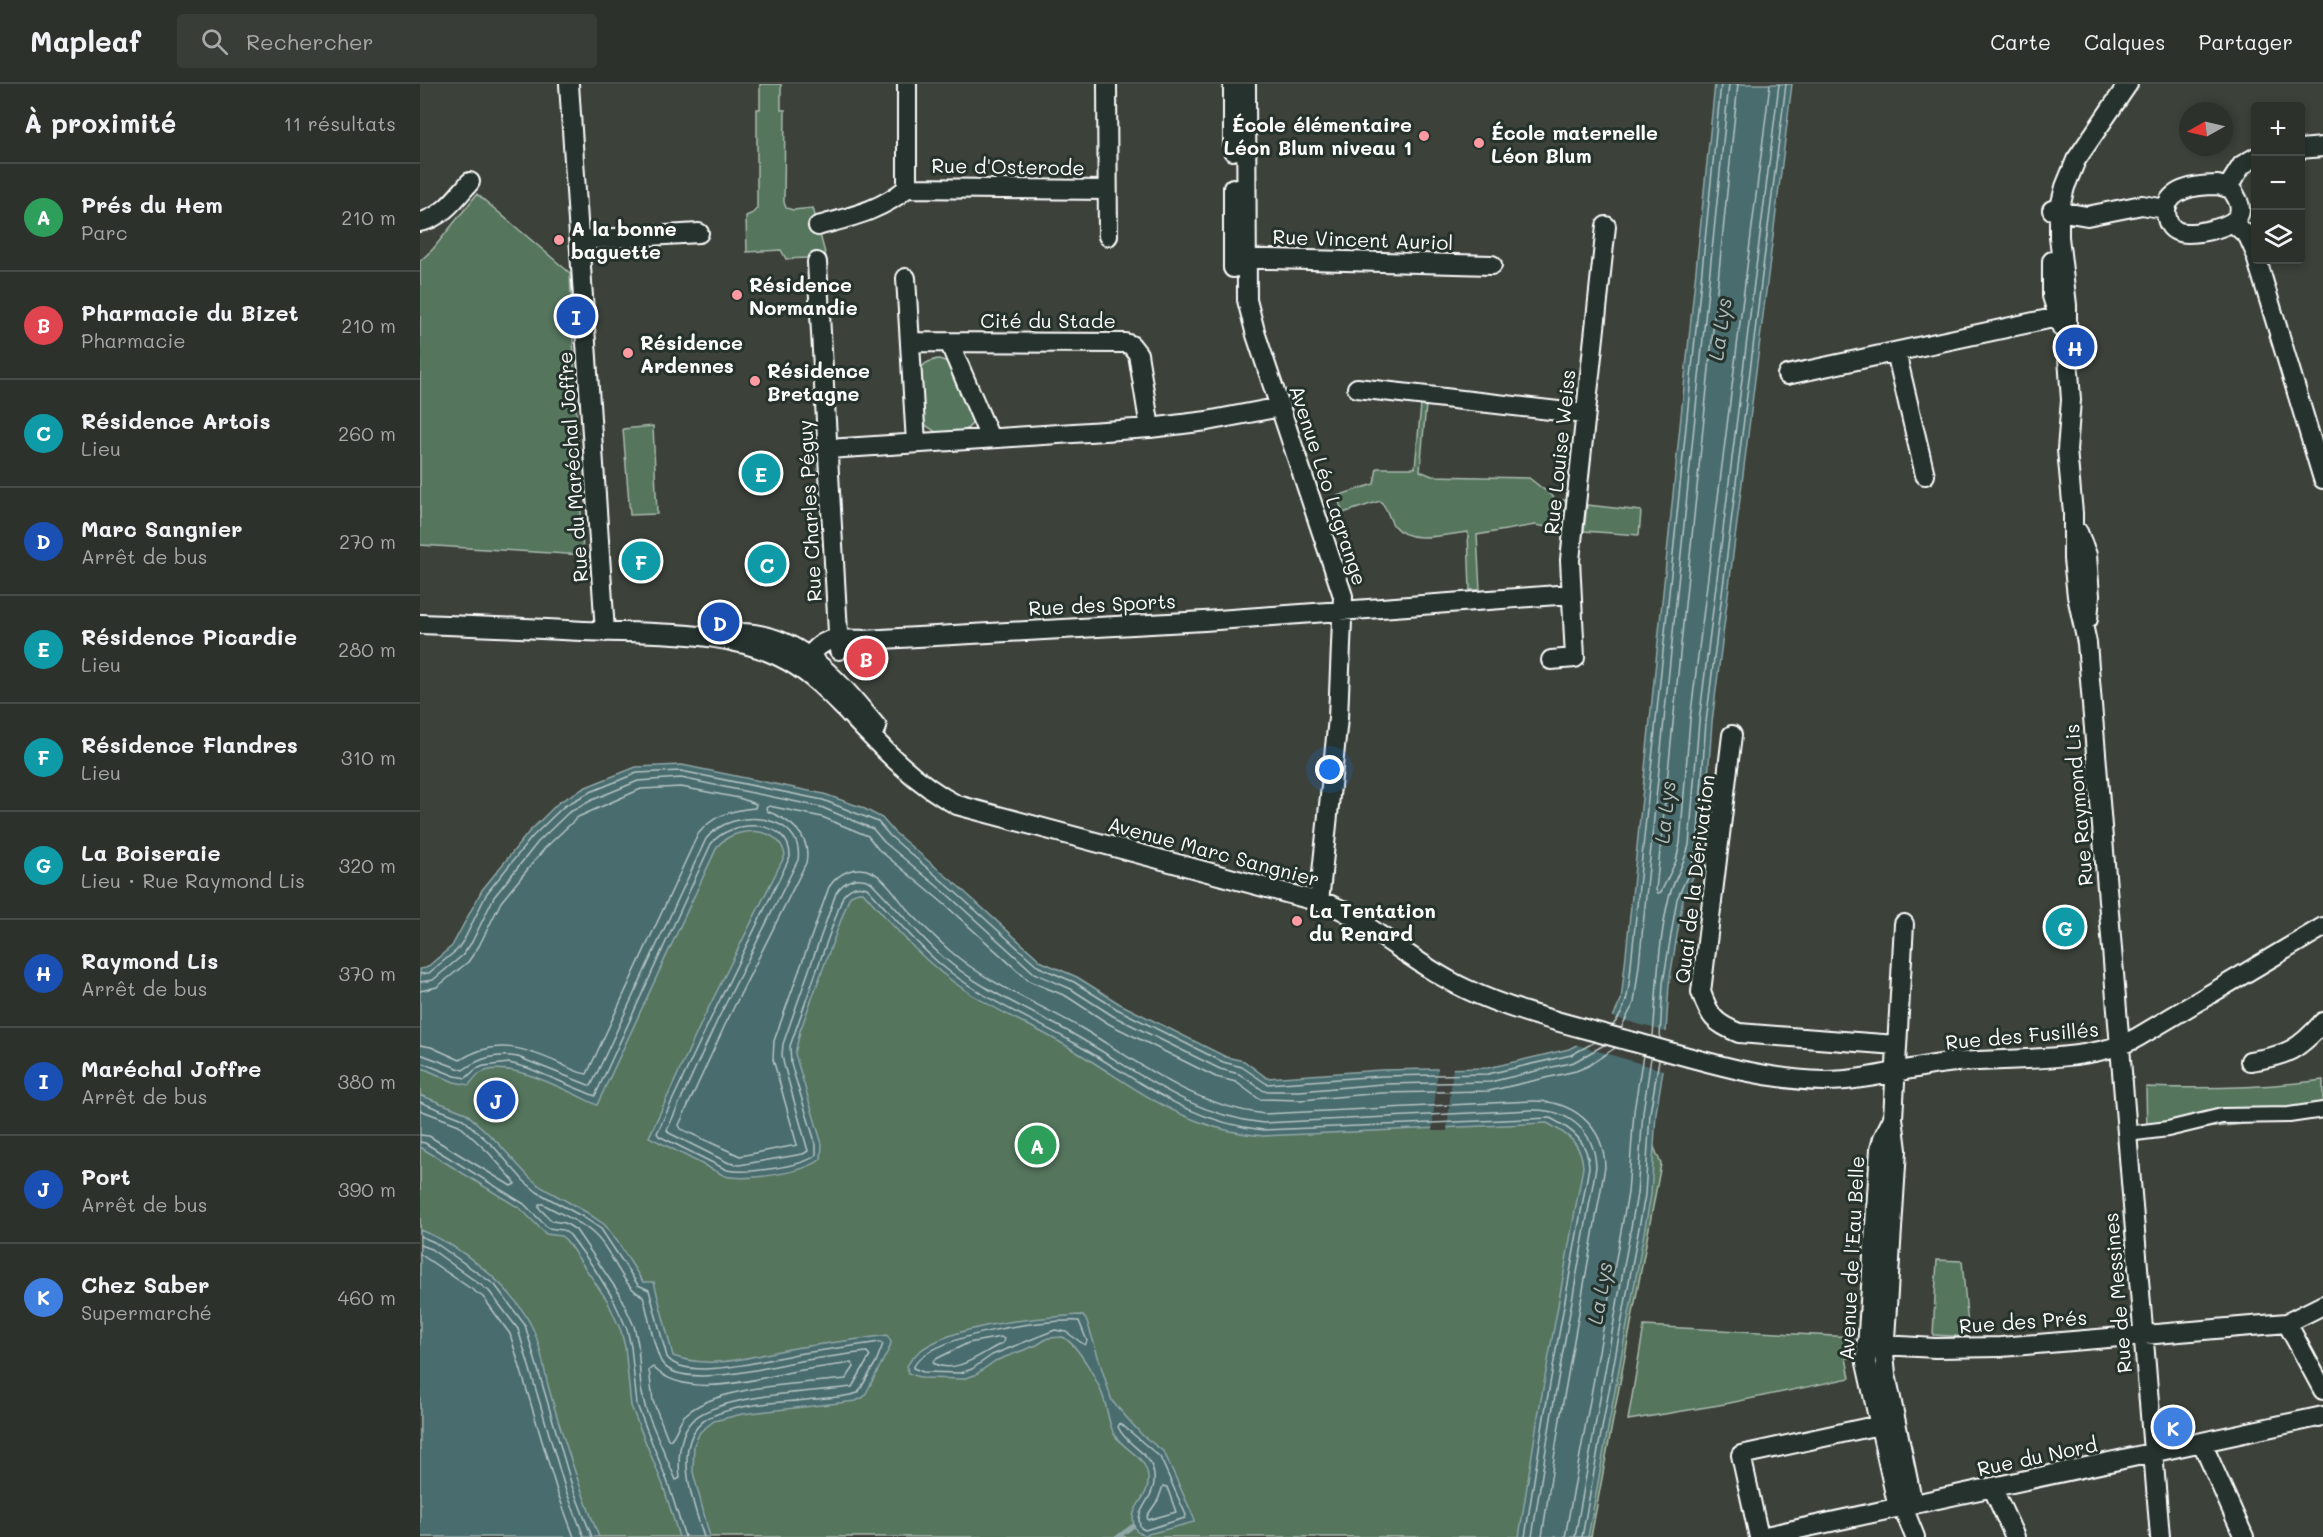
<!DOCTYPE html>
<html lang="fr">
<head>
<meta charset="utf-8">
<style>
	body { margin:0; font-family:Mali,sans-serif; background:#393d38; color:#f1f3f6 }
	.controls { position:absolute; right:18px; top:18px; display:grid; overflow:hidden; border-radius:6px; box-shadow:0 3px 9px #0003 }
	.controls button { width:54px; height:54px; display:grid; place-items:center; padding:0; border:0; border-bottom:2px solid #484c48; background:#2d312c; color:#f1f3f6; font:30px sans-serif }
	.compass { position:absolute; left:1759px; top:18px; width:54px; height:54px; border-radius:50%; background:#2d312c; box-shadow:0 3px 9px #0003; rotate:262deg }
	.you { position:absolute; left:910px; top:686px; width:21px; height:21px; margin:-15px; border:4px solid #fff; border-radius:50%; background:#1a73e8; box-shadow:0 0 0 9px #1a73e833 }
	.badge { display:grid; place-items:center; width:39px; height:39px; border-radius:50%; background:#ff9aa2; color:#fff; font-size:20px; font-weight:700 }
	.pin { position:absolute; translate:-50% -50%; border:3px solid #fff; box-shadow:0 2px 6px #0006 }
	.list { margin:0; padding:0; list-style:none }
	h2 { display:flex; justify-content:space-between; align-items:center; height:78px; margin:0; padding:0 24px; font-size:26px }
	h2 small { font-size:20px; font-weight:400; color:#a7a9a9 }
	.list li { display:grid; grid-template-columns:39px 1fr auto; gap:18px; align-items:center; box-sizing:border-box; height:108px; padding:0 24px; border-top:2px solid #484c48 }
	.list b { display:block; font-size:22px; white-space:nowrap }
	.list p { margin:0; font-size:20px; white-space:nowrap; color:#a7a9a9 }
	.list em { font-size:20px; font-style:normal; color:#a7a9a9 }
	.icon { flex:none; width:33px; height:33px; fill:none; stroke:currentColor; stroke-width:2; stroke-linecap:round; stroke-linejoin:round }
	.map { position:relative; flex:none; width:1903px; height:1453px; overflow:hidden }
	header { display:flex; align-items:center; gap:36px; box-sizing:border-box; height:84px; padding:0 30px; background:#2d312c; border-bottom:2px solid #484c48 }
	header strong { font-size:28px }
	nav { display:flex; gap:33px; margin-inline-start:auto; font-size:21px }
	.search { width:420px; height:54px; background:#393d38; display:flex; align-items:center; gap:15px; box-sizing:border-box; padding:0 21px; border-radius:6px; color:#a7a9a9; font-size:22px }
	main { display:flex }
	aside { flex:1; background:#2d312c }
	.map>svg:first-child { display:block }
</style>
</head>
<body>
<header>
<strong>Mapleaf</strong>
<div class="search"><svg class="icon" aria-label="search" viewBox="0 0 24 24"><circle cx="10" cy="10" r="6"/><path d="M15 15l6 6"/></svg>Rechercher</div>
<nav><a>Carte</a><a>Calques</a><a>Partager</a></nav>
</header>
<main>
<aside>
<h2>À proximité<small>11 résultats</small></h2>
<ul class="list">
<li><span class="badge" style="background:#2e9e5b">A</span><div><b>Prés du Hem</b><p>Parc</p></div><em>210 m</em></li>
<li><span class="badge" style="background:#e0444e">B</span><div><b>Pharmacie du Bizet</b><p>Pharmacie</p></div><em>210 m</em></li>
<li><span class="badge" style="background:#0f9aa8">C</span><div><b>Résidence Artois</b><p>Lieu</p></div><em>260 m</em></li>
<li><span class="badge" style="background:#1a4fb4">D</span><div><b>Marc Sangnier</b><p>Arrêt de bus</p></div><em>270 m</em></li>
<li><span class="badge" style="background:#0f9aa8">E</span><div><b>Résidence Picardie</b><p>Lieu</p></div><em>280 m</em></li>
<li><span class="badge" style="background:#0f9aa8">F</span><div><b>Résidence Flandres</b><p>Lieu</p></div><em>310 m</em></li>
<li><span class="badge" style="background:#0f9aa8">G</span><div><b>La Boiseraie</b><p>Lieu · Rue Raymond Lis</p></div><em>320 m</em></li>
<li><span class="badge" style="background:#1a4fb4">H</span><div><b>Raymond Lis</b><p>Arrêt de bus</p></div><em>370 m</em></li>
<li><span class="badge" style="background:#1a4fb4">I</span><div><b>Maréchal Joffre</b><p>Arrêt de bus</p></div><em>380 m</em></li>
<li><span class="badge" style="background:#1a4fb4">J</span><div><b>Port</b><p>Arrêt de bus</p></div><em>390 m</em></li>
<li><span class="badge" style="background:#3f7fe0">K</span><div><b>Chez Saber</b><p>Supermarché</p></div><em>460 m</em></li>
</ul>
</aside>
<div class="map">
<svg width="1903" height="1453" viewBox="0 0 1903 1453">
	<rect width="100%" height="100%" fill="#3c413a"/>
	<filter id="ink" filterUnits="userSpaceOnUse"><feTurbulence type="fractalNoise" baseFrequency=".0167" numOctaves="2"/><feDisplacementMap in="SourceGraphic" scale="12" xChannelSelector="R" yChannelSelector="G"/><feConvolveMatrix kernelMatrix="1 2 1 2 8 2 1 2 1" color-interpolation-filters="sRGB"/></filter>
	<g filter="url(#ink)">
		<path fill="#54745d" stroke="#aabaae" stroke-width="1.5" d="M340,0H361V26H365L364,118L366,124L373,126L393,124L406,173L366,175L361,166L327,168L326,132L333,129L337,124V25H340Z
			M57,110L150,189L163,471L0,461V177L13,165Z
			M519,275L525,277L533,283L554,337C547,348 533,354 520,350C515,348 509,343 504,340C503,329 497,295 500,287C503,279 511,276 519,275Z
			M1001,321H1006L1000,387L1012,392L1109,394L1136,415L1150,417L1145,446L1115,441L1057,451L1060,506H1050L1048,448C1027,450 989,461 974,442C968,434 968,424 960,417L923,429L917,412L954,400L957,384H995Z
			M233,342L237,430L210,431L203,345Z
			M1167,421L1221,427L1219,451L1164,447Z
			M262,687L619,888L848,997L1225,1041L1241,1080L1171,1453H0V891Z
			M1903,996V1032L1765,1046L1727,1047L1726,1003C1785,1005 1845,1004 1903,996Z
			M1517,1176L1542,1177L1549,1253L1513,1251Z
			M1224,1242L1434,1253L1432,1274H1426L1430,1294L1305,1320L1208,1336Z"/>
		<path fill="#486c6e" stroke="#91a7a8" stroke-width="1.5" d="M1295,0H1372L1292,638L1283,763L1277,784L1263,815L1249,900L1244,980L1236,1029L1231,1111L1168,1453H1099L1118,1332L1163,1083C1162,1059 1147,1050 1127,1039L843,1052C822,1050 800,1046 780,1038C735,1022 694,990 653,966C618,944 579,929 545,906C505,880 474,843 443,808C436,808 433,809 429,814L380,947L375,970L402,1060L401,1075C385,1089 326,1097 305,1092L229,1053L285,931L365,771C359,740 313,742 297,763L177,1021C151,1009 86,972 59,990C55,993 52,997 49,1001L34,998L0,983V885L6,884L32,862L62,806L108,749L139,718L166,703L216,683L262,681L404,710L441,723L462,734L474,748L538,802L622,878L657,893L700,920L806,973L824,977L847,994L961,986L1068,984L1149,965L1172,953L1193,933L1201,916L1205,880Z
			M0,1011L46,1029L78,1059L109,1093L121,1103L166,1128L185,1141L197,1157L223,1198H234L253,1272C295,1287 334,1271 375,1264C406,1259 436,1256 467,1251L471,1258L470,1263L444,1313L436,1317L322,1330L294,1337L280,1348L274,1361L273,1388L290,1453H259L243,1401L211,1322L205,1263L201,1247L187,1216L146,1156L141,1152L126,1150L101,1125L0,1063Z
			M0,1146C40,1161 90,1201 110,1239C121,1259 123,1283 129,1305C143,1355 160,1404 179,1453H0Z
			M658,1231L663,1232L667,1237L692,1317L722,1351L744,1368L774,1434V1438L725,1451L717,1448C703,1423 731,1417 728,1393C726,1371 704,1367 694,1350C689,1340 688,1330 685,1319C680,1300 660,1263 643,1253L628,1254L617,1261L575,1277L555,1291L542,1295L502,1294L488,1289L487,1282C507,1241 616,1234 658,1231Z"/>
		<path fill="#3c413a" d="M1189,932L1250,949L1246,987L1154,960L1177,945Z
			M1018,982H1033L1027,1047H1012Z"/>
		<g fill="none" stroke-linecap="round" stroke-linejoin="round">
			<path stroke="#b6c4c5" stroke-width="1.5" d="M1318,0L1236,806L1238,809L1241,808L1256,777L1260,759L1270,636L1350,0
				M0,890L9,889L37,866L45,854L67,809L112,753L143,723L168,709L217,689L261,687L403,716L458,738L470,752L534,807L619,883L654,898L697,925L803,978L822,983L847,1000L962,992L1068,990L1151,971L1175,958
				M0,898L13,896L43,871L52,858L74,813L118,758L148,729L172,716L218,697L261,694L401,723L453,745L464,758L529,812L614,889L651,905L693,932L800,985L819,990L844,1007H880L962,1000L1070,998L1154,978L1184,961
				M0,907L17,903L48,878L59,862L81,818L125,764L158,733L221,705L261,703L319,714L336,720L335,724C312,726 293,731 278,750L167,990C158,989 149,984 141,980C105,964 76,953 40,976L11,963L0,961
				M1193,941C1208,925 1209,902 1211,881L1301,0
				M1201,944L1214,919L1219,881L1309,0
				M1233,952C1237,906 1238,859 1249,813C1254,796 1264,780 1269,761L1279,637L1359,0
				M1240,954L1243,899L1257,815L1272,782L1277,762L1286,638L1366,0
				M0,970L43,986C60,974 76,969 98,973L171,1002L286,755C312,721 385,730 378,776L297,937L247,1046L249,1049L309,1079L319,1081L383,1070L388,1067L364,981L362,971L363,960L416,809C424,796 438,791 451,798C476,823 498,851 524,874C564,908 613,927 658,953C722,990 768,1030 843,1039L1112,1026C1147,1025 1175,1046 1176,1083L1131,1334L1112,1453
				M0,978L35,992L46,994L56,985L64,982L89,979L108,984L175,1012L291,760C311,734 371,734 370,773L291,934L237,1049L239,1052L307,1086C324,1090 383,1083 396,1071V1061L371,980L370,962L423,812C429,804 437,800 447,804C471,830 493,857 520,880C560,914 608,933 654,959C720,996 764,1037 843,1046L1130,1034C1152,1045 1168,1057 1169,1083L1124,1333L1105,1453
				M0,1018L43,1035L74,1063L104,1097L117,1108L163,1133L181,1145L218,1201L229,1206L247,1273C265,1299 350,1275 377,1270C405,1266 433,1262 460,1258L463,1260L456,1278L438,1309C422,1314 404,1314 387,1316C357,1319 321,1319 292,1332C248,1352 273,1419 284,1453
				M0,1026L39,1041L69,1069L94,1097L95,1100L91,1102L9,1052L0,1051
				M0,1058L5,1059L104,1120L128,1144L143,1146L150,1151L174,1184L192,1213L207,1245L211,1263L217,1321L248,1399L265,1453
				M123,1120C140,1130 161,1137 175,1151C193,1167 202,1204 223,1212C228,1228 234,1267 242,1279C260,1306 348,1283 375,1278C398,1274 423,1271 447,1268L450,1272L432,1303C395,1308 292,1310 269,1340C259,1354 258,1377 260,1394L256,1396L226,1326L221,1305L218,1260L214,1242L199,1209L156,1146L145,1139L132,1137L119,1124V1120Z
				M0,1152L14,1158L75,1201L105,1241L152,1402L172,1453
				M0,1161L11,1165L69,1207L98,1245L145,1404L164,1453
				M0,1170L63,1213L90,1250L137,1407L154,1453
				M659,1237L667,1257L665,1261L646,1248L635,1246L572,1271L552,1285L541,1289L503,1288L493,1284C507,1251 625,1235 659,1237Z
				M581,1253L584,1255L583,1259C562,1268 537,1292 513,1279L514,1276L548,1259Z
				M431,1279L434,1283L426,1295C382,1300 295,1301 264,1332C258,1339 257,1350 250,1356L248,1355L233,1317L229,1286L233,1283C266,1317 335,1295 376,1287C394,1284 413,1282 431,1279Z
				M700,1339L740,1373L766,1431L765,1434L725,1446L721,1444C712,1426 737,1415 734,1391C731,1367 707,1363 698,1343Z
				M743,1402L747,1403L756,1428L728,1436L727,1432L738,1416Z
				M1122,1453L1140,1335L1185,1083C1184,1041 1152,1016 1112,1017L844,1030C772,1021 723,981 663,945C618,919 569,901 529,866C515,853 500,839 487,825C477,813 466,795 452,788C436,780 418,789 409,803L354,957L353,975L377,1061L320,1072L261,1045L259,1041L305,941L386,779C392,751 370,736 347,727L346,724L349,722L402,733L448,752L458,765L523,819L609,897L646,912L689,940L796,993L816,998L839,1015L881,1016L962,1009L1069,1007L1156,987L1168,982L1195,964
				M1145,1453L1208,1109L1214,1027L1223,971
				M1155,1453L1217,1110L1223,1028L1231,974
				M1162,1453L1225,1111L1230,1029L1239,976"/>
			<path stroke="#91a7a8" stroke-width="4.5" d="M698,1453L713,1442"/>
			<g stroke="#fff" stroke-width="18">
				<path id="pedestrian" d="M1707,1050L1748,1045L1802,1032L1869,1031L1903,1026"/>
			</g>
			<g stroke="#fff" stroke-width="22">
				<path id="minor" d="M149,0L185,548
					M487,0V104
					M687,0L688,152
					M826,0L827,216L836,251L923,512L918,634L899,818
					M1708,0L1656,76L1645,103L1639,127V153L1647,221V260L1651,316L1647,366L1653,429V475L1657,512L1667,559L1740,1453
					M1880,65L1903,63
					M813,67V0
					M1798,101L1811,105C1833,134 1810,142 1786,147C1765,151 1746,152 1746,125C1750,103 1780,101 1798,101Z
					M1808,103L1822,81L1836,73
					M813,104V184
					M1632,126L1667,132L1722,121L1746,125
					M0,138C22,134 36,114 50,98
					M1813,139L1828,152L1836,170
					M398,142C430,133 462,126 487,104L687,106
					M161,156L279,149
					M813,174L1072,181
					M1837,176L1903,395
					M1632,177V212L1642,244
					M397,178L419,566
					M486,194L496,359
					M490,258L705,259L711,261L718,270L730,344
					M529,258L570,354
					M1476,268L1505,391
					M1367,291L1647,231
					M937,304L1165,330
					M408,365L730,344L787,337L861,323
					M1658,448L1667,471L1670,512L1668,535
					M0,540C55,542 109,544 164,547C231,550 318,544 376,582C395,594 411,611 427,627C460,662 494,699 537,721L911,821C930,828 945,841 961,852C989,871 1016,891 1046,905C1096,929 1153,941 1206,956C1272,973 1337,996 1405,997C1450,997 1491,982 1536,978C1589,974 1673,979 1718,953L1903,843
					M314,549C379,546 419,598 457,643
					M1131,576L1155,574L1150,476L1186,142
					M380,584C404,553 405,554 444,556L784,537L1151,510
					M1312,651L1281,908C1290,933 1294,939 1319,949L1476,961
					M1484,840L1473,1034L1477,1066L1464,1270L1466,1290L1493,1421
					M1830,977C1867,972 1879,965 1903,938
					M1473,1034L1463,1054L1460,1065L1446,1279L1478,1424
					M1867,1239L1903,1306
					M1446,1260L1515,1264L1581,1263L1867,1239L1903,1221
					M1782,1359L1824,1453
					M1573,1405L1595,1453
					M1483,1423L1495,1453
					M1339,1453L1321,1371L1459,1341
					M1341,1453L1903,1332"/>
			</g>
			<use href="#pedestrian" stroke="#26332d" stroke-width="14"/>
			<use href="#minor" stroke="#26332d" stroke-width="18"/>
		</g>
	</g>
	<g fill="#ff9aa2" stroke="#26332d" stroke-width="2">
		<circle cx="1004" cy="52" r="6"/>
		<circle cx="1059" cy="59" r="6"/>
		<circle cx="139" cy="156" r="6"/>
		<circle cx="317" cy="211" r="6"/>
		<circle cx="208" cy="269" r="6"/>
		<circle cx="335" cy="297" r="6"/>
		<circle cx="877" cy="837" r="6"/>
	</g>
	<g text-anchor="middle" dominant-baseline="central" stroke-width="6" stroke-linejoin="round" paint-order="stroke">
		<g font-size="20" font-weight="bold" fill="#fff" stroke="#26332d" text-anchor="start">
			<text x="992" y="40" text-anchor="end">École élémentaire<tspan x="992" dy="23">Léon Blum niveau 1</tspan></text>
			<text x="1071" y="48">École maternelle<tspan x="1071" dy="23">Léon Blum</tspan></text>
			<text x="151" y="144">A la bonne<tspan x="151" dy="23">baguette</tspan></text>
			<text x="329" y="200">Résidence<tspan x="329" dy="23">Normandie</tspan></text>
			<text x="220" y="258">Résidence<tspan x="220" dy="23">Ardennes</tspan></text>
			<text x="347" y="286">Résidence<tspan x="347" dy="23">Bretagne</tspan></text>
			<text x="889" y="826">La Tentation<tspan x="889" dy="23">du Renard</tspan></text>
		</g>
		<g font-size="20" fill="#fff" stroke="#26332d">
			<text transform="translate(588 82) rotate(1)">Rue d'Osterode</text>
			<text transform="translate(943 155) rotate(2)">Rue Vincent Auriol</text>
			<text x="628" y="236">Cité du Stade</text>
			<text transform="translate(1139 368) rotate(-84)">Rue Louise Weiss</text>
			<text transform="translate(152 383) rotate(-94)">Rue du Maréchal Joffre</text>
			<text transform="translate(909 401) rotate(72)">Avenue Léo Lagrange</text>
			<text transform="translate(389 427) rotate(-93)">Rue Charles Péguy</text>
			<text transform="translate(682 520) rotate(-3)">Rue des Sports</text>
			<text transform="translate(1658 721) rotate(-95)">Rue Raymond Lis</text>
			<text transform="translate(794 767) rotate(15)">Avenue Marc Sangnier</text>
			<text transform="translate(1274 795) rotate(-83)">Quai de la Dérivation</text>
			<text transform="translate(1602 951) rotate(-5)">Rue des Fusillés</text>
			<text transform="translate(1431 1174) rotate(-87)">Avenue de l'Eau Belle</text>
			<text transform="translate(1697 1209) rotate(-95)">Rue de Messines</text>
			<text transform="translate(1603 1237) rotate(-4)">Rue des Prés</text>
			<text transform="translate(1617 1372) rotate(-12)">Rue du Nord</text>
		</g>
		<g font-size="21" font-style="italic" fill="#adbdbe" stroke="#26332d">
			<text transform="translate(1299 245) rotate(-82)">La Lys</text>
			<text transform="translate(1244 728) rotate(-84)">La Lys</text>
			<text transform="translate(1179 1209) rotate(-80)">La Lys</text>
		</g>
	</g>
</svg>
<div class="controls">
<button>+</button>
<button>−</button>
<button><svg class="icon" aria-label="layers" viewBox="0 0 24 24"><path d="M12 4l9 5-9 5-9-5zM3 14l9 5 9-5"/></svg></button>
</div>
<svg class="compass" viewBox="-18 -18 36 36"><path d="M0-13l5 13h-10z" fill="#e53935"/><path d="M0 13l5-13h-10z" fill="#a7a9a9"/></svg>
<div class="you"></div>
<div class="pin badge" style="left:617px;top:1061px;background:#2e9e5b">A</div>
<div class="pin badge" style="left:446px;top:574px;background:#e0444e">B</div>
<div class="pin badge" style="left:347px;top:480px;background:#0f9aa8">C</div>
<div class="pin badge" style="left:300px;top:538px;background:#1a4fb4">D</div>
<div class="pin badge" style="left:341px;top:389px;background:#0f9aa8">E</div>
<div class="pin badge" style="left:221px;top:477px;background:#0f9aa8">F</div>
<div class="pin badge" style="left:1645px;top:843px;background:#0f9aa8">G</div>
<div class="pin badge" style="left:1655px;top:263px;background:#1a4fb4">H</div>
<div class="pin badge" style="left:156px;top:232px;background:#1a4fb4">I</div>
<div class="pin badge" style="left:76px;top:1016px;background:#1a4fb4">J</div>
<div class="pin badge" style="left:1753px;top:1343px;background:#3f7fe0">K</div>
</div>
</main>
</body>
</html>
